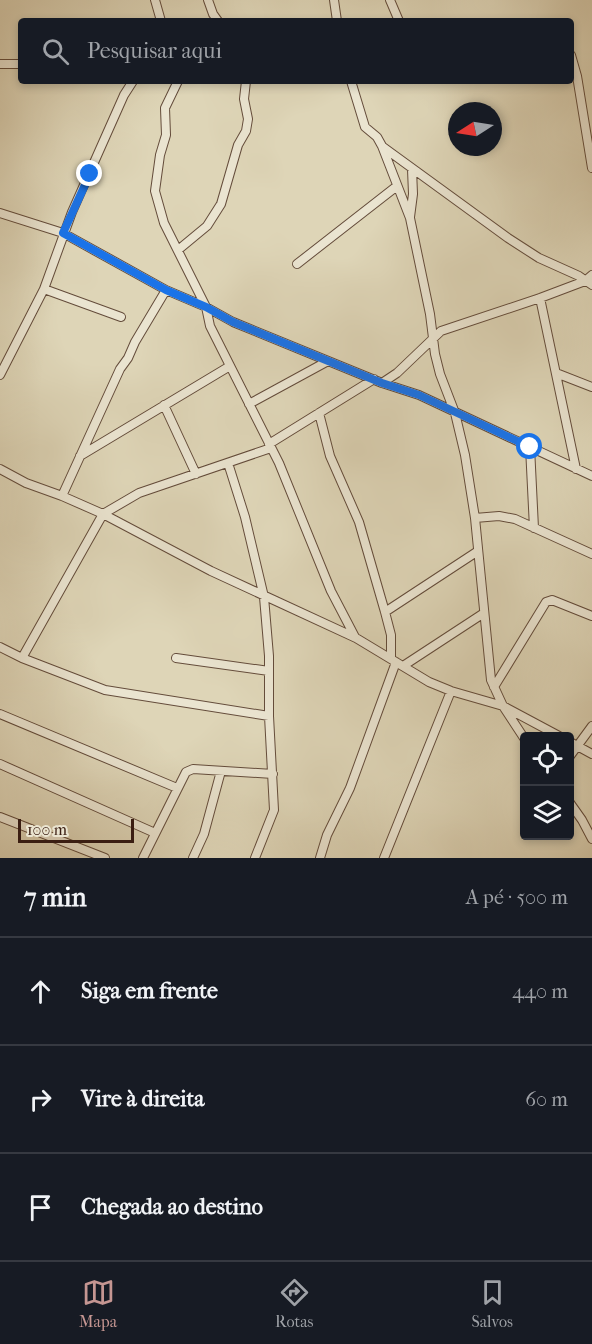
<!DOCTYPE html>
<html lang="pt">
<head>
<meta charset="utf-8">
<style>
	body { margin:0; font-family:"IM FELL French Canon",serif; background:#20242c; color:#f1f3f6 }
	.controls { position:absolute; right:18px; bottom:18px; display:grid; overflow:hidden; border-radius:6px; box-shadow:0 3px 9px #0003 }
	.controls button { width:54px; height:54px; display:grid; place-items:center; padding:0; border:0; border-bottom:2px solid #363941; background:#171b24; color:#f1f3f6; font:30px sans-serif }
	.compass { position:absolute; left:448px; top:102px; width:54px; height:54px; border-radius:50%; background:#171b24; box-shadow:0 3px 9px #0003; rotate:258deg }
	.scale { position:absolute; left:18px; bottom:15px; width:116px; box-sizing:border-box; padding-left:6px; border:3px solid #3b1e12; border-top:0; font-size:16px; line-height:21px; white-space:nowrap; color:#3b1e12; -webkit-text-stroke:4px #eae4d0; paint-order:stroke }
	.stop { position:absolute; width:18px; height:18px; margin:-14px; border:4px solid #1a73e8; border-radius:50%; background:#fff }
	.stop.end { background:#1a73e8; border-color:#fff; box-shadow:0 2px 6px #0008 }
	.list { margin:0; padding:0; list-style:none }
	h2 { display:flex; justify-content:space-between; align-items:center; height:78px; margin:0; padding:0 24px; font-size:26px }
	h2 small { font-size:20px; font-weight:400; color:#9ea1a6 }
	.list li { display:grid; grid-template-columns:39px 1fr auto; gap:18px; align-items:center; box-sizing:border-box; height:108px; padding:0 24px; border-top:2px solid #363941 }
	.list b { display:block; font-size:22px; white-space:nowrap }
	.list em { font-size:20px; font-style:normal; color:#9ea1a6 }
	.icon { flex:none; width:33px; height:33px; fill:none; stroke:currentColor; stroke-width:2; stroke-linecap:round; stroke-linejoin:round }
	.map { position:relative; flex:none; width:592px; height:858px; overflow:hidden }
	.search { position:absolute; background:#171b24; box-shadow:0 3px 9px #0003; left:18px; right:18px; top:18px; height:66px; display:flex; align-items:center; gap:15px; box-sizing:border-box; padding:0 21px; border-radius:6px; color:#9ea1a6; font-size:22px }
	.sheet { height:402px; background:#171b24 }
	nav { display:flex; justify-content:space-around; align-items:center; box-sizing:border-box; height:84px; border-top:2px solid #363941; background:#171b24; font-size:16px; color:#9ea1a6 }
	nav a { display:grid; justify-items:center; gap:3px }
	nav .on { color:#c59692 }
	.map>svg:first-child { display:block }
</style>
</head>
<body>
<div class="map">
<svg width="592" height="858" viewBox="0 0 592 858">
	<rect width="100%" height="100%" fill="#ded5b7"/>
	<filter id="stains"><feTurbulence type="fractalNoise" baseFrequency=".00333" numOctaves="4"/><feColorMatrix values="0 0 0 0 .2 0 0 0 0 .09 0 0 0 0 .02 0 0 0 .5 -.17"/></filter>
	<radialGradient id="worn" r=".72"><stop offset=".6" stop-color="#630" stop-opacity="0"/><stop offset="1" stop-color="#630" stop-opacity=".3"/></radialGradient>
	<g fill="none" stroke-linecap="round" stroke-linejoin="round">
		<g stroke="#644c3b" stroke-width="10">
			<path id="street" d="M155,0L161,21
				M208,0L213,14L218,21
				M334,0L337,21
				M390,0L399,21
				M571,55L577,76L592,168
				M0,64H21
				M178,81L165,108L166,135L160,155L155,191L164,223L206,307L210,326L279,463L331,591L355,637
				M351,81L365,127L377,137L382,146L410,218L430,314L435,354L440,374L455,413L465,455L475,518L491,680L503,706L524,738
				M383,147L508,238L539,258L579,276L592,285
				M0,213L63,233L166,290L206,307L233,322L382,383L419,395L592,476
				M410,217L413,194L412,169
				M178,250L207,226L221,204L238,145L246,131L248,119L244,99L246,81
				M297,264L397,186
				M44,289L121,317
				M540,298L576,469
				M556,373L592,387
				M0,375L44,289L72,212L124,95L133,81
				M382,383L397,373L441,331L540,298L585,281L592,275
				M249,404L328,361
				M164,405L196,474
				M319,413L330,456L359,522L385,612L391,635V659
				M269,444L374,379
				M530,447L534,528
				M80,456L230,366
				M228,463L245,517L264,597L269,656V716L274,810L255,858
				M0,469L26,483L62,496L103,514L211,571L356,638L429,682L451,691L503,706L559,736
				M62,496L120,369L128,358L135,342L166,290
				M475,518L499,516L515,519L592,554
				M385,612L478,551
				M0,647L22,658L105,690L269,716
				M22,658L103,514L139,493L271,448
				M176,658L269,671
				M403,666L484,613
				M494,687L546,602L552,600L592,616
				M0,714L177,788
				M570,742L592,754
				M570,756L592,726
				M0,764L155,833
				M570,803L582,820L592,839
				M0,817L105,858
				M143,858L186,772L193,769L273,774
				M193,858L204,834L221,771
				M320,858L327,835L350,788L396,662
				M384,858L451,691"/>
		</g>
		<use href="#street" stroke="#eae4d0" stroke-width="8"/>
	</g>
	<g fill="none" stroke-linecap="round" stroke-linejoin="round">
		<path stroke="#1a73e8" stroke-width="8" d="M90,174L63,233L166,290L206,307L233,322L382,383L419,395L530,447"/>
	</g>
	<rect width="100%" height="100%" filter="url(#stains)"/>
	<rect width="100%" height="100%" fill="url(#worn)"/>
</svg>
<div class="controls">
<button><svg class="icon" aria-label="locate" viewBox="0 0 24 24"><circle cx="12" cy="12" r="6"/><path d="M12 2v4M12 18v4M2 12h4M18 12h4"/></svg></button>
<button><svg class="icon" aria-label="layers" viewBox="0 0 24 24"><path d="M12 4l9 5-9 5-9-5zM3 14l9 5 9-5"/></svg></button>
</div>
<svg class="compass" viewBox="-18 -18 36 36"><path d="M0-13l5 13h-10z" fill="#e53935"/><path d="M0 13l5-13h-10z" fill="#9ea1a6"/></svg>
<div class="scale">100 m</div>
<div class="stop" style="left:530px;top:447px"></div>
<div class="stop end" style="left:90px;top:174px"></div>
<div class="search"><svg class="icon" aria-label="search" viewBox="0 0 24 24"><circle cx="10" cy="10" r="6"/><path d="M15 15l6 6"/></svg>Pesquisar aqui</div>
</div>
<section class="sheet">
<h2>7 min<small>A pé · 500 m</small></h2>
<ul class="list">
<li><svg class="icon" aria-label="ahead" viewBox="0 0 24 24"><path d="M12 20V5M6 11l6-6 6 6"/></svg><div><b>Siga em frente</b></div><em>440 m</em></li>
<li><svg class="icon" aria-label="right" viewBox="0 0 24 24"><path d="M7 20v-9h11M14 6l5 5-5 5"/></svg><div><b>Vire à direita</b></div><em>60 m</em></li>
<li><svg class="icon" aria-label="arrive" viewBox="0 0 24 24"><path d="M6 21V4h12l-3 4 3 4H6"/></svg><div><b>Chegada ao destino</b></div></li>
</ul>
</section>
<nav>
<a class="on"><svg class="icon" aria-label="map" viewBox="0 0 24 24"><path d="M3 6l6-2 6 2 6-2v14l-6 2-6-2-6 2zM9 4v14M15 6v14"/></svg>Mapa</a>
<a><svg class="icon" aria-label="directions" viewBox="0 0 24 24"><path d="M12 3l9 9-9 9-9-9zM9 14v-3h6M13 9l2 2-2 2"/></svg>Rotas</a>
<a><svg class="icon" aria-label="saved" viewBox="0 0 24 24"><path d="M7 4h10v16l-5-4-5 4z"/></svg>Salvos</a>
</nav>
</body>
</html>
